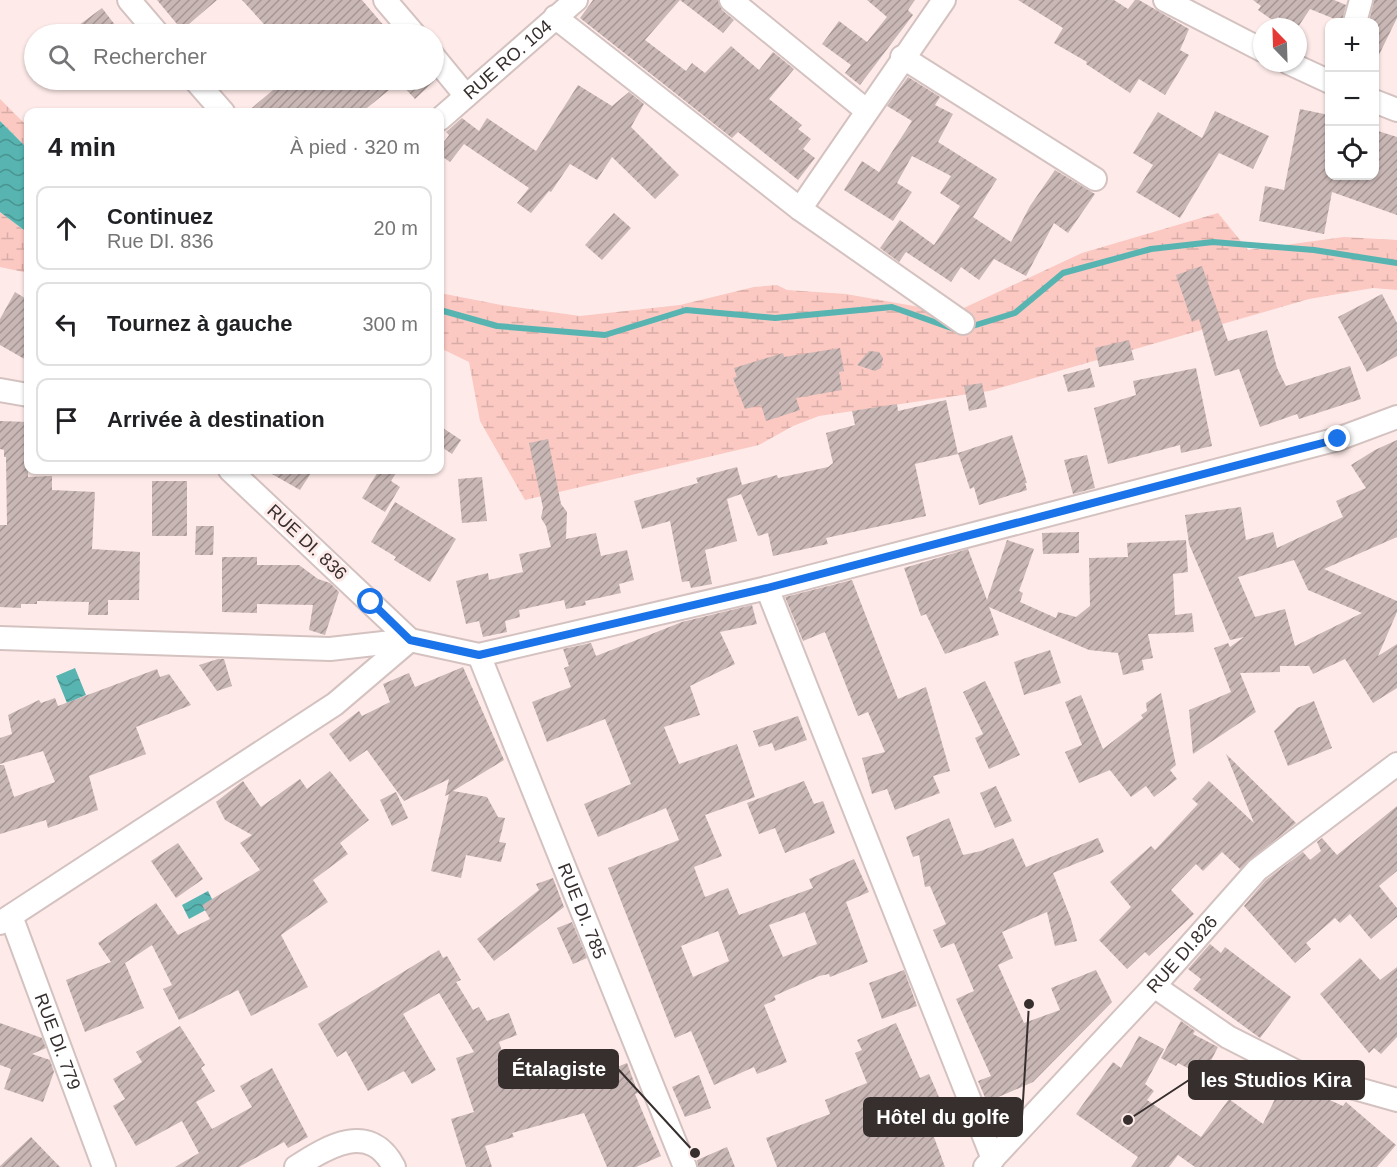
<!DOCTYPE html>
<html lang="fr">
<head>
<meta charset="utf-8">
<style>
	body { margin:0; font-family:Arial,sans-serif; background:#f6f6f6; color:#202124 }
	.controls { position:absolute; right:18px; top:18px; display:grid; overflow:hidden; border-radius:12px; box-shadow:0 2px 4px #0004 }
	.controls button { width:54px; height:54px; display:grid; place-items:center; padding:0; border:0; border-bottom:2px solid #e0e0e0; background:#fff; color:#202124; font:30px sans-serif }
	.compass { position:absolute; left:1253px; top:18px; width:54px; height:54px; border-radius:50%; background:#fff; box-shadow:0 2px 4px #0004; rotate:337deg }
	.stop { position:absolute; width:18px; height:18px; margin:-14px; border:4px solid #1a73e8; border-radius:50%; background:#fff }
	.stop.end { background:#1a73e8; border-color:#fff; box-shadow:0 2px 6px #0008 }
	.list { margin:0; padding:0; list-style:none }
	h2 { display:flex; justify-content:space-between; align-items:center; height:78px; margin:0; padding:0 24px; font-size:26px }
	h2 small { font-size:20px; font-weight:400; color:#757577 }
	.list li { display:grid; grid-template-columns:39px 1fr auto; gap:18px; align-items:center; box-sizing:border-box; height:84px; margin:0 12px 12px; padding:0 12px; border:2px solid #e0e0e0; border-radius:12px }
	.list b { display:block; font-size:22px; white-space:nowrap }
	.list p { margin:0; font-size:20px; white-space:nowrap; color:#757577 }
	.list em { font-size:20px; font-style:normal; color:#757577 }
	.icon { flex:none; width:33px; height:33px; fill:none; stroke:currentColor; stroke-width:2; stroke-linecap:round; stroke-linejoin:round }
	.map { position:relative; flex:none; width:1397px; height:1167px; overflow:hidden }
	.search { position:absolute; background:#fff; box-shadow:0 2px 4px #0004; left:24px; top:24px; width:420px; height:66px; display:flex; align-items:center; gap:15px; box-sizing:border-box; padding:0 21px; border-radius:33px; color:#757577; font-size:22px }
	.panel { position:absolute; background:#fff; box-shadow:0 2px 4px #0004; left:24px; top:108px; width:420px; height:366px; border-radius:12px }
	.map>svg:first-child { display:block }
</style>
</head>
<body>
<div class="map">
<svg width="1397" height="1167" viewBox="0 0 1397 1167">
	<defs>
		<pattern id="wetland-marsh" width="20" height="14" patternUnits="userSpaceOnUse" patternTransform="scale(1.5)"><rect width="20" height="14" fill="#fbc8c2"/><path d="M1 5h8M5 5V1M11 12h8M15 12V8" fill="none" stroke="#d8aca7"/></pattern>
		<pattern id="water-waves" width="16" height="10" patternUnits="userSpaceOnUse" patternTransform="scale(1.5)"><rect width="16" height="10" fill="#57b4b1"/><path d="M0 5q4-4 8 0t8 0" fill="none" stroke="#499390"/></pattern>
		<pattern id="building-hatch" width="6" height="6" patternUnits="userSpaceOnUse" patternTransform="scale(1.5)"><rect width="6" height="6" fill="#c9b7b5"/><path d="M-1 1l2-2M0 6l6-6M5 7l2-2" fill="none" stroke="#a49594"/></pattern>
	</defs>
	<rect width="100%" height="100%" fill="#feebe9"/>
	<path fill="url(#wetland-marsh)" d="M0,99L28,127V149L0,121Z
		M0,212L28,233V273L0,267Z
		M1218,213L1248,250L1344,237L1397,240V290L1373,288L1309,299L989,391L819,416L793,426L759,445L525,500L480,421L469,362L440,348V293L501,305L580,316L680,305L754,287L777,285L787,290L846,294L953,313L1082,253Z"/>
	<path fill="url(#water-waves)" d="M0,121L28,149V233L0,212Z
		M75,668L86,695L67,703L56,676Z
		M208,891L215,905L189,919L182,905Z"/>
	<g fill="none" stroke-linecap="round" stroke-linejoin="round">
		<path stroke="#57b4b1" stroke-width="6" d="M440,310L497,326L605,335L686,310L775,318L892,307L957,330
			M966,328L1015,313L1063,273L1151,249L1213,242L1314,250L1397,263"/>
	</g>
	<path fill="url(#building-hatch)" fill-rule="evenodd" d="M157,0H217L182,30Z
		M242,0H362L391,34H273Z
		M593,0H718L722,10L734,20L723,33L680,0L645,40L686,71L692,63L705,73L731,46L759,70L773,52L794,69L769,99L802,125L798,129L811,139L803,149L815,158L798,180L738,132L732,138L580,18Z
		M867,0H915L908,10L913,15L860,85L845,73L851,65L822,44L839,21L867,42L887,17Z
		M1018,0H1114L1128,9L1135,0H1139L1189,29L1180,50L1189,55L1165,95L1139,79L1130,93L1086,64L1087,62L1054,43L1063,28Z
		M1253,0H1334L1346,5L1342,22L1310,9L1298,27H1293L1278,17L1274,21L1258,10L1261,6Z
		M1374,0H1397V18L1374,65V22H1369Z
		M102,8L122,34H67Z
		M908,77L940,97L935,105L953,114L938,142L997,179L973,217L1011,242L1030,206L1055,170L1095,194L1068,233L1054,223L1026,276L994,259L979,280L961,267L951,282L906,252L899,262L880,248L900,220L934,245L960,206L940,193L951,176L912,156L897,183L912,192L893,221L844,190L862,161L879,172L912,121L887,106Z
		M285,80H435L415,99L399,82L362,112H247Z
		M578,85L612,106L629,92L644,104L631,127L679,175L655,199L612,157L597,180L570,164L551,192L549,191L531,213L517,203L529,188L464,144L450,162L440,155V147L449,135L446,132L462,118L479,131L487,118L536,151Z
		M1300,109L1329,115V176H1374V143L1378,131L1397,137V215L1332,192L1324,234L1259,221L1265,186L1284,190Z
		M1215,111L1269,136L1253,169L1219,153L1180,218L1136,192L1153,165L1133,153L1158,112L1202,138Z
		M614,213L631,228L602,260L585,245Z
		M1202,266L1228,341L1267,330L1277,368L1286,386L1350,366L1361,399L1299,419L1297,414L1260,427L1239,369L1215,376L1199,319L1192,322L1176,275Z
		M15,292L28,300V361L0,345V319Z
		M1382,294L1397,323V356L1367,372L1338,317Z
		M1129,340L1134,360L1099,367L1095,348Z
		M840,348L844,371L839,372L842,390L796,398L800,410L766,421L761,405L745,409L733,378L737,377L734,368L783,353L784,357Z
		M869,351L879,352L883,358L881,368L875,371L857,365Z
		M1090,368L1095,387L1068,392L1063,375Z
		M1196,368L1212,446L1181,453L1180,445L1108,464L1094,408L1136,395L1133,381Z
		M982,383L987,407L969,411L964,386Z
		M946,400L958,454L915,464L926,516L826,538L828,544L773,556L768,533L758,536L741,494L727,499L737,541L705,550L712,584L691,588L689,581L682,582L670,521L642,529L634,501L698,483L696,478L737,467L742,485L777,475L778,478L828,467L833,463L826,433L855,425L852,411L897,404L898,411Z
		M0,421L28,422V477L52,476V490L95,492L92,549L140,552L139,600H108V615H88L89,602L37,601V604H21V608L0,607V525H7L6,457H4V450L0,449Z
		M440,426L461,440L452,454L440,446Z
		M1012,435L1027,483H1025L1027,490L979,505L974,487L970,489L958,453Z
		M548,439L561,504L567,512L566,539L596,533L601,556L627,550L634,580L619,584L621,593L585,601L586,605L566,609L564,600L519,610L520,617L505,621L507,632L483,637L479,621L466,624L456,581L488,573L489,580L523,572L519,554L551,547L546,526L541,518L543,508L529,443Z
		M1397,440V537L1324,569L1397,601V612L1378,656L1397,644V688L1373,703L1345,659L1313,674L1309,666H1280V672L1240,673L1256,712L1193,754L1189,710L1231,692L1214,648L1228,643L1230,647L1244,637L1230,640L1189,544L1185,515L1241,507L1246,540L1273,532L1277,548L1343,517L1336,501L1366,488L1351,465L1375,450ZM1294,560L1308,590L1362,613L1295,646L1285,609L1255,617L1238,577Z
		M1087,455L1095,488L1073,494L1064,460Z
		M265,470H313L300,490Z
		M379,470H398L391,481L400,487L385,512L362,498Z
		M482,477L487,521L462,523L458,479Z
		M152,481H187V536H152Z
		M395,502L456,539L430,582L394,560L396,557L371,542Z
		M196,526H214L213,555H195Z
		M1079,532V553L1043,554L1042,533Z
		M1007,540L1034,549L1019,591L1023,593L1020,602L1056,618L1058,612L1076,617L1090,606L1089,558L1128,557L1127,543L1186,540L1188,572L1173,574L1175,615L1192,613L1194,632L1148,634L1153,658L1142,660L1144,670L1123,675L1118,653L1089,650L989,607L999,635L945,654L926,614L921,616L904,568L968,549L987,600Z
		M222,557H257V565H299L318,579L330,583L339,592L325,635L309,630L313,605L257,604V613L222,612Z
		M852,580L898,699L926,687L950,771L933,776L940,793L895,810L887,789L872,794L862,758L885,752L868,712L858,716L825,632L803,641L785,597Z
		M752,605L757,624L720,632L735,664L690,686L700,715L664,727L679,764L737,744L755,797L705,815L722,856L694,867L705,897L728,888L739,915L813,888L809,879L854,859L869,892L846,902L868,962L830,977L829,974L819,976L774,996L776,1000L764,1005L787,1062L757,1074L754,1067L714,1085L691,1031L675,1038L608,868L679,840L666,808L598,837L584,804L631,784L605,719L547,742L532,702L571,687L564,668L569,666L563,649L591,643L596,656L682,622ZM805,912L817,944L783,957L769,925ZM718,931L729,961L693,977L681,946Z
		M1050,650L1061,683L1024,695L1014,662Z
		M218,659H224L232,686L217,691L199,665Z
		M463,667L504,760L453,791L487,797L498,817L505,818L499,842L506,843L501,862L466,855L461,878L431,871L449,794L445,796L449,779L404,801L367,750L350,762L329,734L359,711L362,716L390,702L383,684L409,673L415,687Z
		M157,669L160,677L169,674L191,705L136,727L146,754L89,776L98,810L48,828L46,820L0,834V765H4L14,797L55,782L43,751L0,764V738L12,734L8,715L39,700L41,703L55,698L58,706Z
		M985,681L1020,755L989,769L975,738L983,734L963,692Z
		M1161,693L1176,765L1170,770L1177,779L1154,797L1146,786L1131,797L1110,770L1079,783L1065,752L1082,745L1065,702L1081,695L1103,749L1143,718L1141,715L1147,711L1146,703Z
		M1314,701L1332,748L1288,766L1274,731L1297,708Z
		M798,716L807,740L775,751L772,743L759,747L753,731Z
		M1226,754L1296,823L1240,869L1222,852L1203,871L1196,864L1171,890L1194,914L1149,956L1145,952L1127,969L1099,940L1131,907L1110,882L1151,846L1155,850L1198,804L1192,799L1209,781L1254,823Z
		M330,771L369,820L340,843L348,854L313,880L328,902L281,935L308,987L251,1016L238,990L179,1020L163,989L172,985L152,945L125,963L144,1008L85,1032L66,980L111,962L98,943L156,903L178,935L210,919L202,905L260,870L240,843L252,835L225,820L216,802L243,781L261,807L300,779L307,789Z
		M804,781L814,804L823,801L835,833L785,853L775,828L759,834L747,803Z
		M996,786L1012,821L995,828L980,793Z
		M396,792L408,818L392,826L380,800Z
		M1397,806V871L1379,886L1397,908V917L1371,939L1350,914L1340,923L1335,918L1306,943L1311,949L1295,963L1244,906L1266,880L1303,852L1310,860L1321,851L1317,842L1322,838L1337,855Z
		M949,818L963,855L981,851L1013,838L1026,867L1098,838L1104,852L1053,873L1071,919L1077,941L1055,946L1047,912L1002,932L1013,958L998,965L1024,1023L1060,1010L1051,988L1096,970L1112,1002L1033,1082L987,1102L978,1081L991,1076L956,999L974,991L954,943L941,948L933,930L946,924L930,886L925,887L919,855L913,857L906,837Z
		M178,843L203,879L176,898L151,861Z
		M553,878L564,907L494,961L477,939L539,890L536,884Z
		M572,922L587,958L573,964L557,928Z
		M1210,944L1221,953L1225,947L1291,997L1260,1038L1193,989L1201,979L1188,969Z
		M439,950L443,958L447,956L461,980L456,982L473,1010L479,1007L487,1021L509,1013L517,1035L499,1042L514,1088L569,1075L609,1061L612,1069L627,1063L638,1093L635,1094L661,1156L636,1167H607L584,1113L512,1133L514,1137L485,1146L492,1167H466L451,1119L474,1112L456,1058L474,1052L439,993L403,1014L436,1070L412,1084L404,1071L368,1091L346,1051L337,1057L318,1024Z
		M1360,958L1380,980L1397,967V1037L1381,1054L1374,1048L1369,1053L1320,994Z
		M904,970L917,1006L882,1019L869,983Z
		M1181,1021L1195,1031L1193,1034L1218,1047L1203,1076L1178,1063L1176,1066L1161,1058Z
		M0,1023L42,1038L46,1048L32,1054L50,1060L54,1072L43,1102L4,1089L11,1069L0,1065Z
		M896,1023L920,1078L929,1074L949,1120L931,1129L945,1167H777L766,1138L830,1114L825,1100L867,1083L855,1053L862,1050L857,1040Z
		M180,1026L205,1065L201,1068L215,1091L196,1102L212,1129L252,1107L240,1086L272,1068L308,1137L288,1148L284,1142L239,1167H175L199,1153L182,1121L136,1146L113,1106L125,1099L113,1079L142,1062L136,1052Z
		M1139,1036L1164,1049L1145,1084L1154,1091L1147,1100L1201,1137L1229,1099L1263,1124L1283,1082L1312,1097L1314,1093L1343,1106L1346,1102L1396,1145L1377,1167H1195L1178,1155L1169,1167H1131L1138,1157L1076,1114L1113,1062L1121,1068Z
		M699,1075L711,1108L685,1117L672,1087Z
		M31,1137L60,1167H0V1166Z
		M727,1147L735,1167H698L697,1160Z"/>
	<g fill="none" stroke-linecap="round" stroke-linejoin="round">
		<g stroke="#d4c2c0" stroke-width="26">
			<g id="minor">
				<path d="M129,0L158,34"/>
				<path d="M385,0L414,34"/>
				<path d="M731,0L867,111"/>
				<path d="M1165,0L1262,50"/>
				<path d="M555,17L800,209L963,323"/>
				<path d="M1355,22L1361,0"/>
				<path d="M434,57L466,96"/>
				<path d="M902,57L1095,179"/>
				<path d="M1289,63L1330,82"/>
				<path d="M195,80L223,112"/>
				<path d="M1374,101L1397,110"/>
				<path id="s1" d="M440,119L576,0"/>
				<path d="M800,209L944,0"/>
				<path d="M0,390L28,395"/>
				<path d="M767,588L993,1159"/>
				<path d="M0,638L330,649L410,640L479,655L767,588L1338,439L1397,417"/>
				<path id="s2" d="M479,655L685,1167"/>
				<path id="s3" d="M11,916L104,1167"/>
				<path d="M0,923L335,704L410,640L230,470"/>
				<path d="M1154,986L1228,1037L1297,1072L1397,1100"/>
				<path d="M296,1167C328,1146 370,1121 394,1167"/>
				<path id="s4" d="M985,1167L1154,986L1257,870L1397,764"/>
			</g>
		</g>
		<use href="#minor" stroke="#fff" stroke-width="22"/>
	</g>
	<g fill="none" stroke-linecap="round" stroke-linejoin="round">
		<path stroke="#1a73e8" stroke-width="8" d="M371,602L410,640L479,655L767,588L1338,439"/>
	</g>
	<g text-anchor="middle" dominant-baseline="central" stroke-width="6" stroke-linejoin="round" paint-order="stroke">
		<g font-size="18" fill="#362f2e" stroke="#feebe9">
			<text stroke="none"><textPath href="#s1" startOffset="90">RUE RO. 104</textPath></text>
			<text transform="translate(307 542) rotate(43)">RUE DI. 836</text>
			<text stroke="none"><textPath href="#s2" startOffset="276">RUE DI. 785</textPath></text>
			<text stroke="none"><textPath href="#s4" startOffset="290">RUE DI.826</textPath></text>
			<text stroke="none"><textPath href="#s3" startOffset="134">RUE DI. 779</textPath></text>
		</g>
	</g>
	<path fill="none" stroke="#362f2e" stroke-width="2" d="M695 1153L618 1069M1128 1120L1189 1080M1029 1004L1022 1117"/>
	<g fill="#362f2e" stroke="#feebe9" stroke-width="2">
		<circle cx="695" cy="1153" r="6"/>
		<circle cx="1128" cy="1120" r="6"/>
		<circle cx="1029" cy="1004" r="6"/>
	</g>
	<g fill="#362f2e" stroke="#362f2e" stroke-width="2">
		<rect x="499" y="1050" width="119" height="38" rx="6"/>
		<rect x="1189" y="1061" width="175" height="38" rx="6"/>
		<rect x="864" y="1098" width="158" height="38" rx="6"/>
	</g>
	<g font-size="20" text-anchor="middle" font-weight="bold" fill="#fff">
		<text x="559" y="1076">Étalagiste</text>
		<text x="1276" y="1087">les Studios Kira</text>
		<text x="943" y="1124">Hôtel du golfe</text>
	</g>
</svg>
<div class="controls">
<button>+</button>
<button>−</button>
<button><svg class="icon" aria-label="locate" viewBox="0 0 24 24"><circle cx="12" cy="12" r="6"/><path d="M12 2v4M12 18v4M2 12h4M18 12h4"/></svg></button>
</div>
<svg class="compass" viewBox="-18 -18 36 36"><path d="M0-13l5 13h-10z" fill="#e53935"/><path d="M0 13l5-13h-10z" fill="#757577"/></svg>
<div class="stop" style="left:371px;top:602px"></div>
<div class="stop end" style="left:1338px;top:439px"></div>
<div class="search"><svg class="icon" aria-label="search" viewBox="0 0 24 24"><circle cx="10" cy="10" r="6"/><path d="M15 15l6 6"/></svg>Rechercher</div>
<section class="panel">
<h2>4 min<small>À pied · 320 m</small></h2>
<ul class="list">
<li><svg class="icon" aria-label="ahead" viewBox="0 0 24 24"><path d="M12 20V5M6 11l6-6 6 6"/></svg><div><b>Continuez</b><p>Rue DI. 836</p></div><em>20 m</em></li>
<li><svg class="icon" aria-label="left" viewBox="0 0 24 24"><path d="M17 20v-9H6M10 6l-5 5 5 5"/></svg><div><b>Tournez à gauche</b></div><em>300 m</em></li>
<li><svg class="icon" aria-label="arrive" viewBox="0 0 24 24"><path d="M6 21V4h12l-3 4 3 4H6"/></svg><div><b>Arrivée à destination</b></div></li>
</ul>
</section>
</div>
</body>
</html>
